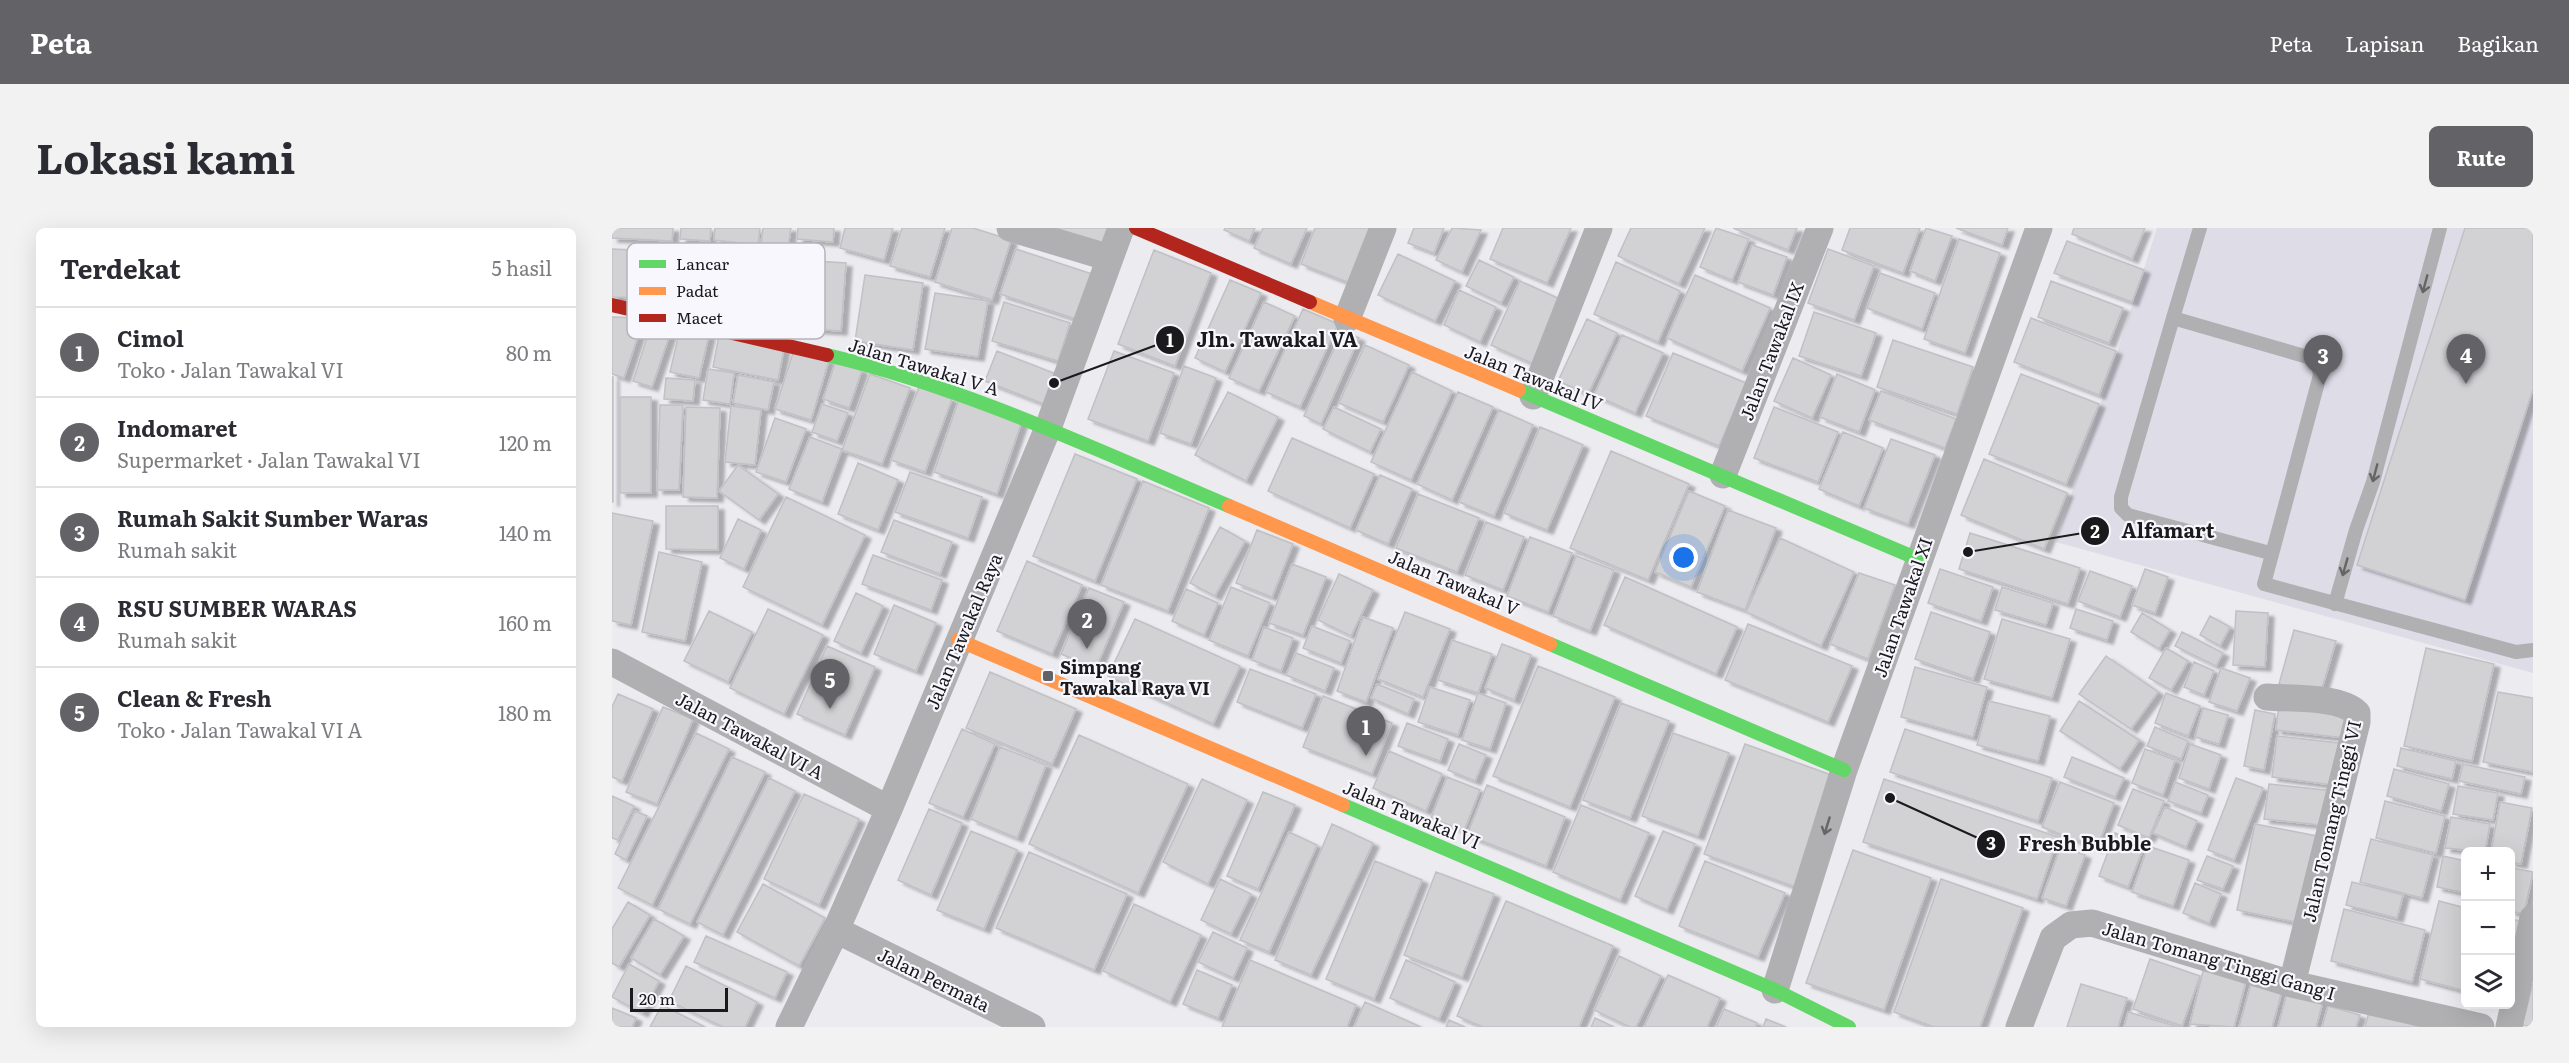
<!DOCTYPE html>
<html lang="id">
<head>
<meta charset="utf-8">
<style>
	body { margin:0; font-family:Literata,serif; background:#f2f2f3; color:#2b2b33 }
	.controls { position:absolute; right:18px; bottom:18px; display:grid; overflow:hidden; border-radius:9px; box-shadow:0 6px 24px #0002 }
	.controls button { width:54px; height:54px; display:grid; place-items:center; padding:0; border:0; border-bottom:2px solid #e1e1e2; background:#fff; color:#2b2b33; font:30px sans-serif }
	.scale { position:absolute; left:18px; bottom:15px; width:98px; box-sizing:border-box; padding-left:6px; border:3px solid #1a191c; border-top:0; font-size:16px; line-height:21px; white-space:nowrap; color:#1a191c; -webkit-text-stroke:4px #f8f7fe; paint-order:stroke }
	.you { position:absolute; left:1072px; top:330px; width:21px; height:21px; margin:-15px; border:4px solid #fff; border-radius:50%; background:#1a73e8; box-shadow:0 0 0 9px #1a73e833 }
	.badge { display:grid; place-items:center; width:39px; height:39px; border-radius:50%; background:#636266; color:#fff; font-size:20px; font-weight:700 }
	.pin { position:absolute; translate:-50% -50px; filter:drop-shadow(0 2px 3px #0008) }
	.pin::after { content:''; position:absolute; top:32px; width:21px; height:18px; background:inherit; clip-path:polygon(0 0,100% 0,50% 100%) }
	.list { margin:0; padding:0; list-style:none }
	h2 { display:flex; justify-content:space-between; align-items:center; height:78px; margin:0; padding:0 24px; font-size:26px }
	h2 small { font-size:20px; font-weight:400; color:#7c7c81 }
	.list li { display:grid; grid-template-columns:39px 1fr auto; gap:18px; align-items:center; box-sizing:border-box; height:90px; padding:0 24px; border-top:2px solid #e1e1e2 }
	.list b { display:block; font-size:22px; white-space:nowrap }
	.list p { margin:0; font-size:20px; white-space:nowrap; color:#7c7c81 }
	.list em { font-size:20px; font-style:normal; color:#7c7c81 }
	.icon { flex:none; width:33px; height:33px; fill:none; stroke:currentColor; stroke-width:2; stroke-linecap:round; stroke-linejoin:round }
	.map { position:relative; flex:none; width:1921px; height:799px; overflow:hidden; border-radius:9px }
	header { display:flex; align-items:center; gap:36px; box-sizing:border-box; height:84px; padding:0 30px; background:#636266; color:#fff }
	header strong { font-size:28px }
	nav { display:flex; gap:33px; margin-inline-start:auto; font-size:21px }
	.intro { display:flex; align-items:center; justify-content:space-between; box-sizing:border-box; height:144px; padding:0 36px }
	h1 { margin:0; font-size:42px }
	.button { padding:15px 27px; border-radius:9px; background:#636266; color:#fff; font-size:21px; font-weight:700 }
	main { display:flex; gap:36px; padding:0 36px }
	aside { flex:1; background:#fff; border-radius:9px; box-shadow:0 6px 24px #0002 }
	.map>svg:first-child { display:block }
</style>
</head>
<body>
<header>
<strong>Peta</strong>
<nav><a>Peta</a><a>Lapisan</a><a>Bagikan</a></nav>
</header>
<div class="intro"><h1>Lokasi kami</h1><a class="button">Rute</a></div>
<main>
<aside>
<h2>Terdekat<small>5 hasil</small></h2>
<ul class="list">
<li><span class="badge">1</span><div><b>Cimol</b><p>Toko · Jalan Tawakal VI</p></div><em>80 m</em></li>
<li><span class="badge">2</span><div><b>Indomaret</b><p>Supermarket · Jalan Tawakal VI</p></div><em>120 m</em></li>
<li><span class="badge">3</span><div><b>Rumah Sakit Sumber Waras</b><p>Rumah sakit</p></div><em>140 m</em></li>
<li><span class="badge">4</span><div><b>RSU SUMBER WARAS</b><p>Rumah sakit</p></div><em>160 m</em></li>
<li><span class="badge">5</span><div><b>Clean &amp; Fresh</b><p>Toko · Jalan Tawakal VI A</p></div><em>180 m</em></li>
</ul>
</aside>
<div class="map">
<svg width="1921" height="799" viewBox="0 0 1921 799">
	<defs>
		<filter id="shadow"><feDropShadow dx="6" dy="4" stdDeviation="1.5" flood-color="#0004"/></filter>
	</defs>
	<rect width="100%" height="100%" fill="#ebebf0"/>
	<path fill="#dedce7" d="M1545,0H1921V445L1444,314Z"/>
	<path fill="#d2d2d5" stroke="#c0c1c4" stroke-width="1.5" filter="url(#shadow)" d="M0,0H61L60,13L0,10Z
		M69,0H99L98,13L68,11Z
		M103,0H148L146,17L102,12Z
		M151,0H179L176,19L149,16Z
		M186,0H222L221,14L185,11Z
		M233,0H281L272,32L228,20Z
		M290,0H333L318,49L278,38Z
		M340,0H361L399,12L380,72L323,54Z
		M425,0H500L494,20Z
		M613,0H643L637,13L612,2Z
		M651,0H695L679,36L642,20Z
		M703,0H761L743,57L689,36Z
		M802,0H832L822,25L796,15Z
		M840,0L869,2L850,44L824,32Z
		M891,0H959L935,55L878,31Z
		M1019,0H1093L1067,56L1006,28Z
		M1104,0L1137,11L1120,52L1088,39Z
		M1121,0H1185L1176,22Z
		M1238,0H1308L1291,45L1230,22Z
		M1314,0L1340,8L1323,53L1298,43Z
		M1344,0H1396L1390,17Z
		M1462,0H1533L1520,31L1460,6Z
		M1853,0H1921V161L1853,372L1745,337Z
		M1347,11L1388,25L1353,125L1312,111Z
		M1455,13L1532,42L1520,74L1442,45Z
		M1140,17L1175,29L1161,67L1126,54Z
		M0,21L42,23L40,70L0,69Z
		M404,21L486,48L470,93L388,66Z
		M1216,21L1262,38L1242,92L1196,75Z
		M542,22L599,45L563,138L506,116Z
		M786,26L843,53L823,93L766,67Z
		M158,30L234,35L229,103L153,98Z
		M867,32L902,49L889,75L854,58Z
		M1004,34L1068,63L1046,114L982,86Z
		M1268,45L1323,65L1310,101L1255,80Z
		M253,47L311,55L301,122L243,113Z
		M1083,47L1158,80L1130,143L1055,110Z
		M618,52L649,65L613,144L583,130Z
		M908,53L950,72L922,136L879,117Z
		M1439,53L1511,80L1497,115L1426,89Z
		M847,62L884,79L868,114L832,97Z
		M323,65L376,73L366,129L313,121Z
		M392,74L458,95L446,133L380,113Z
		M652,74L683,88L647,163L617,150Z
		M691,81L726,96L688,179L654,164Z
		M1202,84L1264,105L1249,148L1187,128Z
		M0,89L32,90L12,150L0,146Z
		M1419,90L1504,123L1487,167L1402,134Z
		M975,91L1005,105L976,166L946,153Z
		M40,94L60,100L40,159L21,153Z
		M68,101L97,107L87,150L58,144Z
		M730,103L747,110L709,196L692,188Z
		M107,107L172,120L166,152L101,139Z
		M1010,107L1051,125L1023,185L982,167Z
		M1281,112L1361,139L1345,186L1265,159Z
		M753,117L797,137L771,194L727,175Z
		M182,122L217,132L199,192L163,181Z
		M385,123L444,146L432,176L373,153Z
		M502,123L562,145L536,213L476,191Z
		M1061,125L1134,155L1107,218L1034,188Z
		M1181,130L1219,147L1200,190L1162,173Z
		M224,133L250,142L237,180L211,171Z
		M572,138L604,150L579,216L548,205Z
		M96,141L122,145L118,176L91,172Z
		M800,144L840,163L799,252L759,234Z
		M258,146L298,160L270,236L230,222Z
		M1225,146L1263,162L1247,204L1208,189Z
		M1409,146L1487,176L1454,256L1377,226Z
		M126,147L162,154L156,182L121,175Z
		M0,149H1V274H0Z
		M54,150L83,152L81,173L52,171Z
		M307,159L340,171L313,244L279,232Z
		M1269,163L1344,191L1333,220L1257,192Z
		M616,164L666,189L634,253L583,227Z
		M846,164L881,179L840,272L805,256Z
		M8,169H39V265H8Z
		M347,171L410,193L385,266L322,244Z
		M210,176L236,185L225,213L200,204Z
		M48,177H71L67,262H45Z
		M119,178L149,182L143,237L113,234Z
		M74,179L108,180L105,270L71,269Z
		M722,179L769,201L758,224L711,201Z
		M1162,179L1226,204L1206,254L1142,230Z
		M887,182L921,197L882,288L847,274Z
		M163,190L194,201L174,254L144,244Z
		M928,199L971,217L935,302L892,285Z
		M1231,204L1271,220L1247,278L1207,261Z
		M198,209L230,221L210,274L177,261Z
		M680,210L762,246L738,300L656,263Z
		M1279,211L1323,227L1296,296L1252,280Z
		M999,223L1077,256L1036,352L958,320Z
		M463,226L525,251L483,353L421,328Z
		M1372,231L1455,265L1432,321L1349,287Z
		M246,235L286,252L266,302L226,286Z
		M126,237L166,266L147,292L107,263Z
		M298,244L370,269L356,310L283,284Z
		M768,247L800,261L776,316L744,302Z
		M531,253L597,280L556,383L489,357Z
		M1077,263L1113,278L1079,359L1043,344Z
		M806,266L867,290L845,344L784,320Z
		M174,269L253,307L210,397L131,359Z
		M54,278H106V322L54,321Z
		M1116,282L1164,300L1133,382L1085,364Z
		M0,285L41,293L19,397L0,393Z
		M126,291L149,302L132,341L108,330Z
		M282,292L340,314L328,346L269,324Z
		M874,294L912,309L891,362L853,347Z
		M608,299L633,313L603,368L578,355Z
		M645,302L681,316L660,369L624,355Z
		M1358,305L1468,340L1456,376L1347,341Z
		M918,309L960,325L936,384L895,368Z
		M1168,310L1242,344L1209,418L1134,384Z
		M47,324L90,334L73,413L30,404Z
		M261,327L330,352L319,382L250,356Z
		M964,328L1002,342L978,403L941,388Z
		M415,333L470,357L440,426L385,403Z
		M680,336L714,349L691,407L657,395Z
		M1328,341L1381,359L1369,393L1316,375Z
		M1533,341L1556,349L1543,385L1520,377Z
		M1478,343L1520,358L1508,389L1466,373Z
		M1247,345L1283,357L1256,431L1218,416Z
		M727,346L761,362L739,408L706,392Z
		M1013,349L1125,399L1104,446L992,397Z
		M619,359L658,375L636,428L597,412Z
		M1390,359L1441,375L1434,397L1383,382Z
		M477,360L512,374L484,440L449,426Z
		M574,361L606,375L592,407L560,393Z
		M244,365L271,378L249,425L222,413Z
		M282,377L324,395L304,443L262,426Z
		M156,381L211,407L172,486L118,460Z
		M1464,381L1501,393L1495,412L1458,400Z
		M97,383L140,404L116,454L72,433Z
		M1624,383L1656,385L1653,439L1621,437Z
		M793,384L838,401L811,469L766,451Z
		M1319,384L1378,404L1361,451L1303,431Z
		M1530,385L1558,402L1547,421L1519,404Z
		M1598,388L1618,399L1608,418L1588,407Z
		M751,389L781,400L754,474L725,463Z
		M523,391L628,438L601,496L496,448Z
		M1390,391L1458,411L1440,470L1372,451Z
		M1136,396L1240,438L1216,494L1113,452Z
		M700,398L738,413L729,435L691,420Z
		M652,399L681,410L669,443L640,432Z
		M1682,402L1724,413L1708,467L1667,456Z
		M1570,404L1611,425L1604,438L1563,418Z
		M840,412L880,426L866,465L826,452Z
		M890,416L919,427L902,472L873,460Z
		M215,418L263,439L233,507L185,486Z
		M1554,420L1576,433L1559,462L1537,450Z
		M1814,420L1882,436L1860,533L1792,518Z
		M684,425L722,440L713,463L674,447Z
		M1494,428L1546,464L1519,501L1467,466Z
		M1582,434L1602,443L1592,467L1572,459Z
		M926,438L1003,469L958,579L881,548Z
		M1303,439L1375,459L1361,509L1289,489Z
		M1609,440L1638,450L1625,483L1597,474Z
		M638,441L704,466L690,500L625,474Z
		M378,444L464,481L440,536L354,500Z
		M765,456L802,471L796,486L759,470Z
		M818,459L858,472L846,507L806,494Z
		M1886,464L1921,470V544L1871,534Z
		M866,465L894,475L878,521L850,512Z
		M1554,465L1588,478L1576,508L1543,495Z
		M6,466L41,481L10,553L0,549V479Z
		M711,468L780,495L760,546L691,519Z
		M1377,473L1438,488L1426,533L1365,517Z
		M1467,473L1527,512L1508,541L1448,503Z
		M1009,475L1057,493L1018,590L971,572Z
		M1667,476L1736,485L1733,510L1664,502Z
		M51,479L81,491L45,576L14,564Z
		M1591,480L1616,487L1607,516L1583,509Z
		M1643,482L1663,486L1652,542L1632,538Z
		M795,495L836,511L828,533L786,518Z
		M1543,499L1576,513L1569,531L1535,518Z
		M350,501L383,516L351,589L317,575Z
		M1293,501L1440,550L1426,593L1278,544Z
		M84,505L117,521L40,677L6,660Z
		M1061,505L1117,525L1086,608L1030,588Z
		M467,507L576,556L526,665L417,616Z
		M1665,508L1727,515L1721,557L1660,549Z
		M847,516L874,527L863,553L836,542Z
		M1133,516L1225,549L1184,659L1092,626Z
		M1578,516L1609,527L1597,561L1567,550Z
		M388,519L434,537L405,610L359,591Z
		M1789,520L1844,533L1840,551L1785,538Z
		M1533,521L1563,532L1551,567L1520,555Z
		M777,523L830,546L814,583L761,560Z
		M120,529L153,544L78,696L46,681Z
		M1460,529L1512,550L1503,569L1452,549Z
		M1851,536L1913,549L1909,566L1847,553Z
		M1782,541L1837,556L1829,583L1775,568Z
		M835,549L868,562L852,603L819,590Z
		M157,550L183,563L111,707L85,694Z
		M1624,550L1651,560L1622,632L1596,622Z
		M590,551L635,572L596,656L551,634Z
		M1272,551L1446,609L1425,671L1251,614Z
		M1448,554L1502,575L1485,620L1430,599Z
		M1563,554L1596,567L1589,585L1556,573Z
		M1657,556L1722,563L1718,598L1652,591Z
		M875,557L953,589L934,638L855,607Z
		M1846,558L1886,565L1881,592L1841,586Z
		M1521,561L1552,573L1537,610L1506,597Z
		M651,564L683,577L646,661L615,648Z
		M192,566L247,591L207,677L152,651Z
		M0,568L22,578L6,612L0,610Z
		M1773,573L1833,588L1824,625L1764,610Z
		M1888,574L1920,580L1909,636L1898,634V624H1879Z
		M969,577L1037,605L1008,672L941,644Z
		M1553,579L1585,593L1574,619L1541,605Z
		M317,581L350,595L319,667L286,652Z
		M23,583L35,588L14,632L3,626Z
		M1839,589L1878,596L1873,624L1833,620Z
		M720,596L761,615L699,747L663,732Z
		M1643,596L1711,609L1693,696L1625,682Z
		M359,603L405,622L372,701L325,682Z
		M1051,603L1083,616L1055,682L1023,668Z
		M677,604L705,617L657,724L628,712Z
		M1503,605L1533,616L1516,659L1487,648Z
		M1759,611L1821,627L1810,670L1748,654Z
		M1449,618L1473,627L1454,678L1430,670Z
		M1536,618L1577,632L1561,678L1520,664Z
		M1241,622L1319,650L1272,782L1194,755Z
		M417,624L515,666L482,742L384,700Z
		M1595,628L1621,638L1611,661L1585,652Z
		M1831,628L1854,633V665L1825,659Z
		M763,633L810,652L762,771L714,751Z
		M1093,633L1173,665L1146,729L1067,698Z
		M1900,640L1921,644L1912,686L1898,683Z
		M824,644L882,666L850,749L792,727Z
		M608,651L639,666L619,706L589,692Z
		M1329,651L1411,680L1368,799H1322L1282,784Z
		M1740,654L1791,667L1785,690L1734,677Z
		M1583,655L1609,666L1597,695L1571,685Z
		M151,656L213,690L187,738L125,704Z
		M894,673L1001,718L967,799H871L845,788Z
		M1827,673L1854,680V763L1808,751Z
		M16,674L38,687L7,739L0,735V701Z
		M522,676L589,707L558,774L491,743Z
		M1732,681L1813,702L1800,754L1719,733Z
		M42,691L72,708L48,747L19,730Z
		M1898,691L1910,693L1898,739Z
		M601,704L635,720L621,750L586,734Z
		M94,708L175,744L163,770L82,734Z
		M1007,728L1049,748L1024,799H1018L982,782Z
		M1538,731L1588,748L1570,798L1521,781Z
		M638,732L744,777L735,799H610Z
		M794,732L843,754L827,791L778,770Z
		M17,736L47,753L30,785L0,769Z
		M74,738L145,774L133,799H111L57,773Z
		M1592,739L1635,749L1622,799L1578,796Z
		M585,742L620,757L606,790L571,776Z
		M1056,747L1108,770L1095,799H1032Z
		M1640,752L1671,760L1660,799H1627Z
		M1921,755V799H1919L1910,797Z
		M1469,756L1515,770L1506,799H1455Z
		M1676,761L1712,770L1704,799H1666Z
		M753,774L809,799H742Z
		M50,777L93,799H38Z
		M1716,778L1748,787L1744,799H1710Z
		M0,780L24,790L20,799H0Z
		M1758,780L1820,799H1753Z
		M1112,781L1145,795L1143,799H1104Z
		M1516,784L1566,799H1512Z
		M983,790L1002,799H979Z
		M1154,791L1174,799H1151Z
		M837,792L853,799H834Z"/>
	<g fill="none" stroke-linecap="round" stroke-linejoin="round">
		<path stroke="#b0afb1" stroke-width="14" d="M1588,0L1561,90L1699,130L1706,136L1708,147L1652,356L1904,424L1921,422
			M1561,90L1509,269V280L1516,287L1658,325
			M1723,376L1744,302L1761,254L1828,0"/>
		<path stroke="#b0afb1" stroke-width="27" d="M398,0L498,30
			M735,91L771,0
			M921,168L987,0
			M1111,247L1208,0
			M0,434L277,581
			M1655,469C1680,471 1727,468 1745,485V494L1680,756
			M224,702L420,799
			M1163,762L1232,542L1427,0
			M177,799L224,702L277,581L436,200L509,0
			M1407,799L1441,710L1459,697L1480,695L1680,756L1869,799
			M1897,799L1921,690"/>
		<path stroke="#63d668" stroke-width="14" d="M215,127C355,160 485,222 617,278
			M907,162L1306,331
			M938,416L1232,542
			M731,577L1163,762L1237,799"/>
		<path stroke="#ff974d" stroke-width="14" d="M698,74L907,162
			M617,278L938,416
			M346,412L731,577"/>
		<path stroke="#b3261e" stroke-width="14" d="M524,0L698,74
			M0,77L215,127"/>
	</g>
	<defs><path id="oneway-shaft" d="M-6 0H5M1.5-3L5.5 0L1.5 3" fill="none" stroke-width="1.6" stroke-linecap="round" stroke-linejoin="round" transform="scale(1.5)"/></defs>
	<g stroke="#656466">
		<use href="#oneway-shaft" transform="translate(1813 56) rotate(105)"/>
		<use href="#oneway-shaft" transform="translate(1763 245) rotate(105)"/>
		<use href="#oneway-shaft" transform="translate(1733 339) rotate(106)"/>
		<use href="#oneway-shaft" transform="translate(1215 598) rotate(107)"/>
	</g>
	<rect fill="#636266" stroke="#f8f7fe" stroke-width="2" x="430" y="442" width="12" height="12" rx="3"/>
	<g text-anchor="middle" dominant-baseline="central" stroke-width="4.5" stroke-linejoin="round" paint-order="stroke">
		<g font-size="18" fill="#1a191c" stroke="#f8f7fe">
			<text transform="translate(1159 123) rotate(-69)">Jalan Tawakal IX</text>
			<text transform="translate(312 138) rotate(17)">Jalan Tawakal V A</text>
			<text transform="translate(922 149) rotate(22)">Jalan Tawakal IV</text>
			<text transform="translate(842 354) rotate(23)">Jalan Tawakal V</text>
			<text transform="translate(1290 379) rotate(-71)">Jalan Tawakal XI</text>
			<text transform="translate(351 403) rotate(-67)">Jalan Tawakal Raya</text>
			<text transform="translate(138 507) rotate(28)">Jalan Tawakal VI A</text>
			<text transform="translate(800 586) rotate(23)">Jalan Tawakal VI</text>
			<text transform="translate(1719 593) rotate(-77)">Jalan Tomang Tinggi VI</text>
			<text transform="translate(1607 732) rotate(16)">Jalan Tomang Tinggi Gang I</text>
			<text transform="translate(322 751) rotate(26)">Jalan Permata</text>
		</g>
		<g font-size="18" font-weight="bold" fill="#1a191c" stroke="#f8f7fe" text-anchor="start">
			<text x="448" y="438">Simpang<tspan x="448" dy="21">Tawakal Raya VI</tspan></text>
		</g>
	</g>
	<rect x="15" y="15" width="198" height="96" rx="9" fill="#f8f7fe" stroke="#b5b4ba" stroke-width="1.5"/>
	<rect x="27" y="32" width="27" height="8" fill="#63d668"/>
	<rect x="27" y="59" width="27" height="8" fill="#ff974d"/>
	<rect x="27" y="86" width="27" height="8" fill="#b3261e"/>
	<g font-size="16" fill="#1a191c">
		<text x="64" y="42">Lancar</text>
		<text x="64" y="69">Padat</text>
		<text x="64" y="96">Macet</text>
	</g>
	<path fill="none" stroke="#1a191c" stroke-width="2" d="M442 155L558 112M1356 324L1483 303M1278 570L1379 616"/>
	<g fill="#1a191c" stroke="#f8f7fe" stroke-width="2">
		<circle cx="442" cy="155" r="6"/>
		<circle cx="1356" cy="324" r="6"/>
		<circle cx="1278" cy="570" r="6"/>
		<circle cx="558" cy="112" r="15"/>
		<circle cx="1483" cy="303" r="15"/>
		<circle cx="1379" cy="616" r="15"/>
	</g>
	<g font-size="18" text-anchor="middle" font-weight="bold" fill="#fff">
		<text x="558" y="119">1</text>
		<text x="1483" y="310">2</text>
		<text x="1379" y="622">3</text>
	</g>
	<g font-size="20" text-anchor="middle" font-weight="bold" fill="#1a191c" stroke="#f8f7fe" stroke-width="4.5" stroke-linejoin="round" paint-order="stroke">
		<text x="665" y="119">Jln. Tawakal VA</text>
		<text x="1556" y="310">Alfamart</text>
		<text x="1473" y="623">Fresh Bubble</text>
	</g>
</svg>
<div class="controls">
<button>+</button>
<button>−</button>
<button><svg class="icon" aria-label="layers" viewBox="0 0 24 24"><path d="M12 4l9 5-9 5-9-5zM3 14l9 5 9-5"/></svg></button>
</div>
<div class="scale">20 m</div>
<div class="you"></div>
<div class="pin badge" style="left:754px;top:528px">1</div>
<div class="pin badge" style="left:475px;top:421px">2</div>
<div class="pin badge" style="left:1711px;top:157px">3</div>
<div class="pin badge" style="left:1854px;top:156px">4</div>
<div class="pin badge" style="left:218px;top:481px">5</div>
</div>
</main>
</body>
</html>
